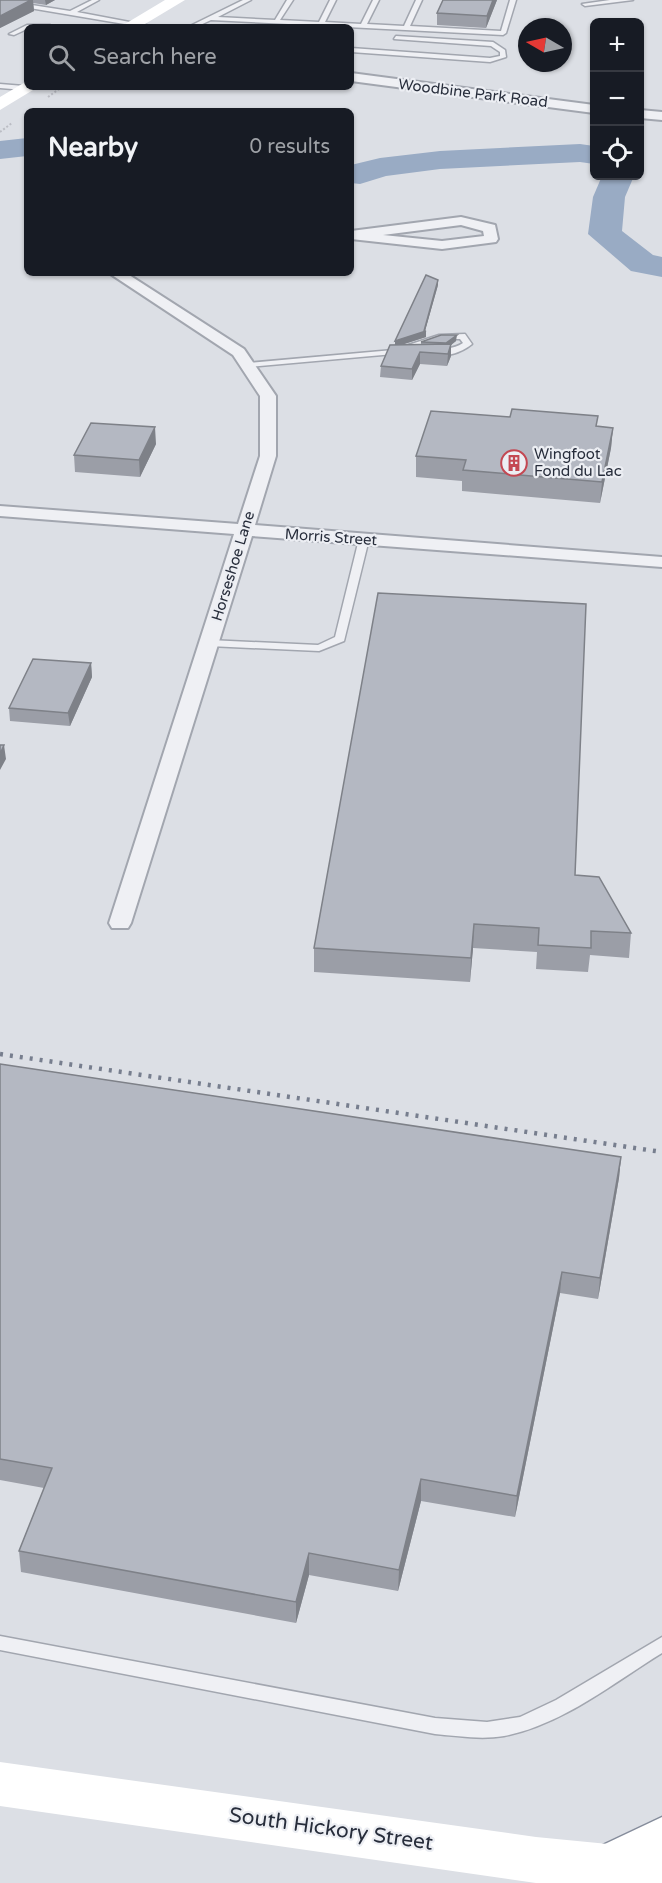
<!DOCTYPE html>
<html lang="en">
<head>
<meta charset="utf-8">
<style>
	body { margin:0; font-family:"Varela Round",sans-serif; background:#242831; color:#f1f3f6 }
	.controls { position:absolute; right:18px; top:18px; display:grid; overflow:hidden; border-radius:9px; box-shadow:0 2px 4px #0004 }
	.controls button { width:54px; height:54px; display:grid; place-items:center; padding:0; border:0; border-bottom:2px solid #363941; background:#171b24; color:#f1f3f6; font:30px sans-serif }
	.compass { position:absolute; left:518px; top:18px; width:54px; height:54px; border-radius:50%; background:#171b24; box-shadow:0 2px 4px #0004; rotate:279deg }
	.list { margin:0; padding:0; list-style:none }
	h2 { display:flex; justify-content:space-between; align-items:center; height:78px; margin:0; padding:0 24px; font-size:26px }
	h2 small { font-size:20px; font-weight:400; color:#9ea1a6 }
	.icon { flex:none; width:33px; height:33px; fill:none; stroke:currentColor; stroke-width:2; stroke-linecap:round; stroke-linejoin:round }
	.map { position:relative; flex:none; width:662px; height:1883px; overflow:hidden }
	.search { position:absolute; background:#171b24; box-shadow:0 2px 4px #0004; left:24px; top:24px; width:330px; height:66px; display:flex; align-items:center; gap:15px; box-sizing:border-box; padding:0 21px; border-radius:9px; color:#9ea1a6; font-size:22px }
	.panel { position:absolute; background:#171b24; box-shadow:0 2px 4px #0004; left:24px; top:108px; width:330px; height:168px; border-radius:9px }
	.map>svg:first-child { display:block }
</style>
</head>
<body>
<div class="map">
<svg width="662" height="1883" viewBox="0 0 662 1883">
	<rect width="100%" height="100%" fill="#dcdfe5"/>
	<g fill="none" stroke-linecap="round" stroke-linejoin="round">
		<path fill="#99abc4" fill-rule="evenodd" d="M27,138V156L0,159V141Z
			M580,144L594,146V164L580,162L440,169L386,176L360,184L351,183V165L380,158L440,151Z
			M602,176H634L625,197L622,231L653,255L662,257V277L631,271L588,234L593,197Z"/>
		<g stroke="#a2a6af" stroke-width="3">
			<path id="lane" d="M0,0L70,11L92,0H99L77,12L156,27H142L0,3Z
				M243,0H251L218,17L275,20L287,0H293L280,20L319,22L330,0H336L325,22L361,24L373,0H379L367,24L404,26L416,0H422L410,26L501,31L510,0H516L506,33L503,35L211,20L196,27H188Z
				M610,0H633L585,6L582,4Z
				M27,25H50L53,27H27V29L14,35L9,34Z
				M396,36L493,42L505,50L506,57L490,62L351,52V48L490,58L500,56V52L491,46L394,39Z
				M0,84L24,86L27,88L24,90L0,88Z
				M465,334L472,344C462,352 445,359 433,353C442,347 453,350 463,343L460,339H440L394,354L247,367L243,365L247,363L393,350L439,335Z
				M364,536L369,539L344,641L319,651L209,646L204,643L209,640L318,645L335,637L359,539Z
				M0,1636L435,1718L487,1722L520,1717L556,1700L662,1637V1653C613,1683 562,1725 504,1736C481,1740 458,1736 435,1734L0,1650Z"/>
		</g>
		<g stroke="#a2a6af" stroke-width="4">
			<path id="street" d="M351,73L594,105V113L351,81Z
				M640,110L662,112V120L640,118Z
				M461,217L495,225L498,239L496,242L442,249L351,239V231ZM461,225L483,231L484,236L442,241L383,235Z
				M109,273H126L244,349L276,396V456L255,525L662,557V567L252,536L131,923L128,928H112L109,923L234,534L0,516V506L238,524L260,456V396L233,355Z"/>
		</g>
		<g stroke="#858c9b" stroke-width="3">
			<path id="highway" d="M662,1817V1865L626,1883H590L583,1867L590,1851Z"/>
		</g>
		<path stroke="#bbbdc4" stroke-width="2" stroke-dasharray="2 2" stroke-linecap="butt" d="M48,97L62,87
			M0,132L12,123"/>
		<use href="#lane" fill="#eff0f4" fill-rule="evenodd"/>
		<use href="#street" fill="#eff0f4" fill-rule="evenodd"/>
		<path fill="#fff" fill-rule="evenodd" d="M165,0H185L140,27H120Z
			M27,81V87H35L33,90L0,110V97Z
			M0,1762L536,1837L608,1844L662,1854V1883H536L0,1806Z"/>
		<use href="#highway" fill="#fff" fill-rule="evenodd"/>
		<path stroke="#777e8e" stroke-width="4.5" stroke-dasharray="3 7" stroke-linecap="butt" d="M0,1054L662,1152"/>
	</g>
	<path fill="#9b9ea7" d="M0,0H55L46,5L33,3L34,11L0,28Z
		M443,0H497L486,28L437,25V13Z
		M438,285L425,331H426V337L401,345H421V342L456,341L451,345V356L447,366L420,364L412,380L380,377L381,366L395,345V341Z
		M597,426L613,428L611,448L600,503L462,491V481L416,477V456Z
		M156,444L140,477L75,472L74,455Z
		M91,663L92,677L70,726L10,721L9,708Z
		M575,875L631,933L629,958L590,955L588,972L536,969L537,952L473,948L470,982L314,972V948Z
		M0,1064L621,1157L619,1178L598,1299L560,1293L515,1517L421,1501L398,1591L309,1575L296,1623L21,1572L19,1551L44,1488L0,1480Z"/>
	<path fill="#7e8188" d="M31,0H33L34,11L0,28V16Z
		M45,0H55L46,5Z
		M493,0H497L486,28L487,16Z
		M438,280V285L425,331H426V337L395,347V341Z
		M457,335L456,341L451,345V356L447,366L448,354L446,349V343Z
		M420,352V364L412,380V369Z
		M155,427L156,444L140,477L139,460Z
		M613,428L611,448L600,503L602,482Z
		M91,663L92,677L70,726L68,713Z
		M4,745L6,759L0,770V754Z
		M474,924L473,948L470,982L471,958Z
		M621,1157L619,1178L598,1299L600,1278Z
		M562,1272L560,1293L515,1517L517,1496Z
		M421,1479V1501L398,1591L399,1570Z
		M309,1553V1575L296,1623V1602Z"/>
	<path fill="#b4b8c2" stroke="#7e8188" stroke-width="1.5" d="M0,0H31L0,16Z
		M443,0H493L487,16L437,13Z
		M426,275L438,280L424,331H426L395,341Z
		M441,335H457L446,343L421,342Z
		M451,344L448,354L420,352L412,369L381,366L390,345Z
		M512,409L598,416L596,426L613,428L602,482L463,470L466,460L416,456L431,411L510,417Z
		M91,423L155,427L139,460L74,455Z
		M378,593L586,604L575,875L599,877L631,933L591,931V948L538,945L539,928L474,924L471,958L314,948Z
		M33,659L91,663L68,713L9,708Z
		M0,745H4L0,754Z
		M0,1064L621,1157L600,1278L562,1272L517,1496L421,1479L399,1570L309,1553L296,1602L19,1551L52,1468L0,1459Z"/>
	<defs>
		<g id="building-ring" transform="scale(1.35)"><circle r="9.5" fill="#eceef3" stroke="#c44853" stroke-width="1.5"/><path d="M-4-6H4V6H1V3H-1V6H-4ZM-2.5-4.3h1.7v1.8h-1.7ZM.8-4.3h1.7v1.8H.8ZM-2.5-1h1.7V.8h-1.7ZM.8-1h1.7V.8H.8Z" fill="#c44853"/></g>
	</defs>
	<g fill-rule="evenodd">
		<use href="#building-ring" x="514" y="463"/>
	</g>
	<g text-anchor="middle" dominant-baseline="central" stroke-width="4.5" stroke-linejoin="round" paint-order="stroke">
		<g font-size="15" fill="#272d3b" stroke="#eceef3">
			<text transform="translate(473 93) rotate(7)">Woodbine Park Road</text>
			<text transform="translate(331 537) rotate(4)">Morris Street</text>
			<text transform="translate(233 566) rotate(-73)">Horseshoe Lane</text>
		</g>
		<g font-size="15" fill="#272d3b" stroke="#eceef3" text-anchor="start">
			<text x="534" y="454">Wingfoot<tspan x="534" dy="17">Fond du Lac</tspan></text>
		</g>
		<g font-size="21" fill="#272d3b" stroke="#eceef3">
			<text transform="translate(331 1829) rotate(8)">South Hickory Street</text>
		</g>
	</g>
</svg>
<div class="controls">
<button>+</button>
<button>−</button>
<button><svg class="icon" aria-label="locate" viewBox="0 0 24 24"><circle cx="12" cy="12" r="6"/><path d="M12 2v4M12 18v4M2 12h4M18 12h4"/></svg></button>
</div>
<svg class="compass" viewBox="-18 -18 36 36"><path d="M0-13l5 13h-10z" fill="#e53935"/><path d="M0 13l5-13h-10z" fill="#9ea1a6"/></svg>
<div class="search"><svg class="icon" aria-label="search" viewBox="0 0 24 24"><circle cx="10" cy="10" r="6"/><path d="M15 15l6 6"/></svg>Search here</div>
<section class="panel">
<h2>Nearby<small>0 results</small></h2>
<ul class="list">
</ul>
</section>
</div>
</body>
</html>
